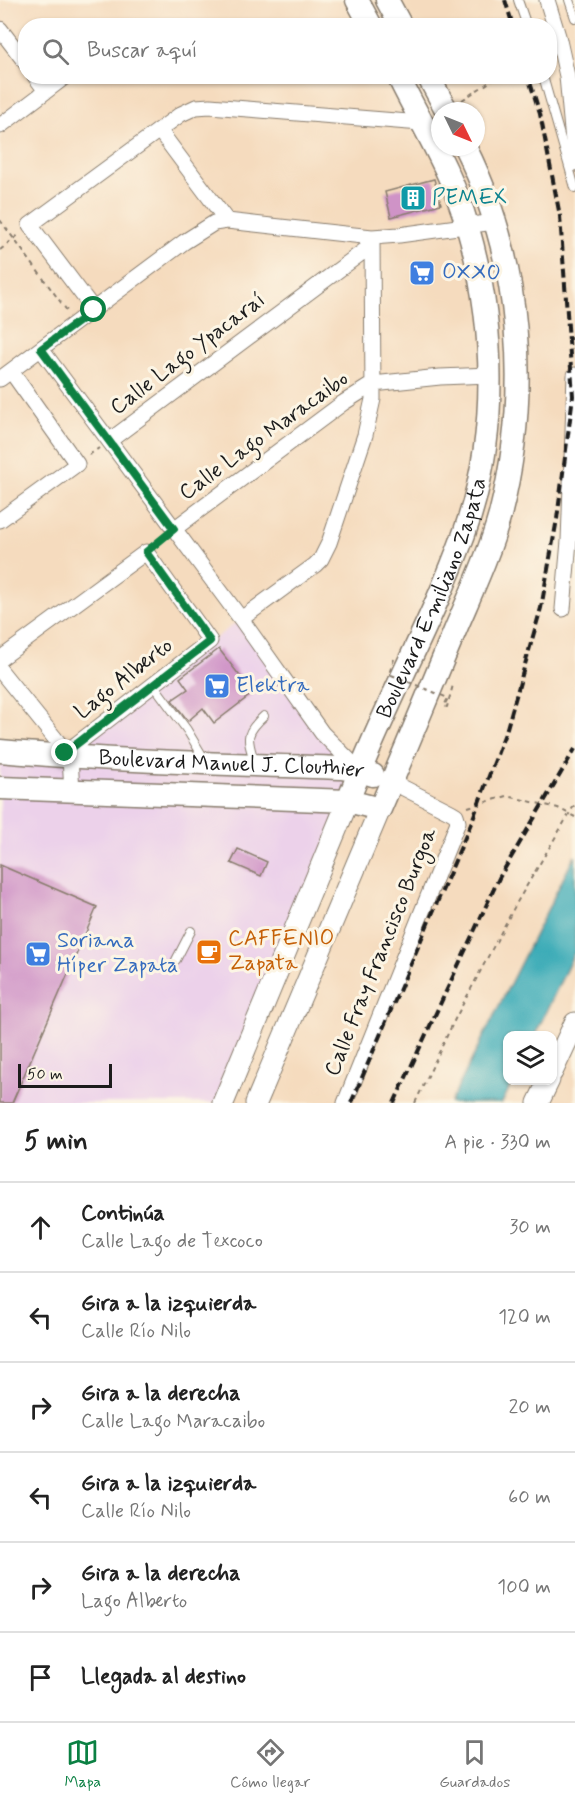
<!DOCTYPE html>
<html lang="es">
<head>
<meta charset="utf-8">
<style>
	body { margin:0; font-family:Mynerve,sans-serif; background:#f6f6f6; color:#222 }
	.controls { position:absolute; right:18px; bottom:18px; display:grid; overflow:hidden; border-radius:12px; box-shadow:0 2px 4px #0004 }
	.controls button { width:54px; height:54px; display:grid; place-items:center; padding:0; border:0; border-bottom:2px solid #e0e0e0; background:#fff; color:#222; font:30px sans-serif }
	.compass { position:absolute; left:431px; top:102px; width:54px; height:54px; border-radius:50%; background:#fff; box-shadow:0 2px 4px #0004; rotate:133deg }
	.scale { position:absolute; left:18px; bottom:15px; width:94px; box-sizing:border-box; padding-left:6px; border:3px solid #1c1c1c; border-top:0; font-size:16px; line-height:21px; white-space:nowrap; color:#1c1c1c; -webkit-text-stroke:4px #fcf5e5; paint-order:stroke }
	.stop { position:absolute; width:18px; height:18px; margin:-14px; border:4px solid #0b8043; border-radius:50%; background:#fff }
	.stop.end { background:#0b8043; border-color:#fff; box-shadow:0 2px 6px #0008 }
	.list { margin:0; padding:0; list-style:none }
	h2 { display:flex; justify-content:space-between; align-items:center; height:78px; margin:0; padding:0 24px; font-size:26px }
	h2 small { font-size:20px; font-weight:400; color:#767676 }
	.list li { display:grid; grid-template-columns:39px 1fr auto; gap:18px; align-items:center; box-sizing:border-box; height:90px; padding:0 24px; border-top:2px solid #e0e0e0 }
	.list b { display:block; font-size:22px; white-space:nowrap }
	.list p { margin:0; font-size:20px; white-space:nowrap; color:#767676 }
	.list em { font-size:20px; font-style:normal; color:#767676 }
	.icon { flex:none; width:33px; height:33px; fill:none; stroke:currentColor; stroke-width:2; stroke-linecap:round; stroke-linejoin:round }
	.map { position:relative; flex:none; width:575px; height:1103px; overflow:hidden }
	.search { position:absolute; background:#fff; box-shadow:0 2px 4px #0004; left:18px; right:18px; top:18px; height:66px; display:flex; align-items:center; gap:15px; box-sizing:border-box; padding:0 21px; border-radius:24px; color:#767676; font-size:22px }
	.sheet { height:618px; background:#fff }
	nav { display:flex; justify-content:space-around; align-items:center; box-sizing:border-box; height:84px; border-top:2px solid #e0e0e0; background:#fff; font-size:16px; color:#767676 }
	nav a { display:grid; justify-items:center; gap:3px }
	nav .on { color:#0b8043 }
	.map>svg:first-child { display:block }
</style>
</head>
<body>
<div class="map">
<svg width="575" height="1103" viewBox="0 0 575 1103">
	<rect width="100%" height="100%" fill="#fcf5e5"/>
	<filter id="ink" filterUnits="userSpaceOnUse"><feTurbulence type="fractalNoise" baseFrequency=".0167" numOctaves="2"/><feDisplacementMap in="SourceGraphic" scale="12" xChannelSelector="R" yChannelSelector="G"/><feConvolveMatrix kernelMatrix="1 2 1 2 8 2 1 2 1" color-interpolation-filters="sRGB"/></filter>
	<filter id="wash" filterUnits="userSpaceOnUse"><feTurbulence type="fractalNoise" baseFrequency=".008" numOctaves="4" result="noise"/><feDisplacementMap in="SourceGraphic" scale="24" xChannelSelector="R" yChannelSelector="G"/><feGaussianBlur stdDeviation="1.35" result="paint"/><feColorMatrix in="noise" values="0 0 0 0 0 0 0 0 0 0 0 0 0 0 0 0 0 1.4 0 .05"/><feComposite in="paint" operator="in"/></filter>
	<g filter="url(#wash)">
		<rect width="100%" height="100%" fill="#f5dbbe"/>
		<path fill="#ecd1ea" d="M241,619L360,771L222,1103H0V751L60,756Z"/>
		<path fill="#3aabb7" stroke="#2b646a" stroke-width="1.5" d="M575,855V951L535,1035L508,1036V1080L513,1081L502,1103H450Z"/>
		<g id="blocks">
			<path fill="#cf93c7" d="M434,179L441,204L391,217L385,192Z
				M219,649L253,693L214,723L203,708L188,721L172,700L188,689L180,678Z
				M238,849L267,862L261,876L231,863Z
				M0,865L97,907L12,1103H0Z"/>
		</g>
	</g>
	<g filter="url(#ink)">
		<use href="#blocks" fill-opacity="0" stroke="#887c6d" stroke-width="1.5"/>
		<g fill="none" stroke-linecap="round" stroke-linejoin="round">
			<g stroke="#887c6d" stroke-width="10">
				<path id="lane" d="M518,0L527,26
					M569,0L575,18
					M543,76L575,188
					M153,684L187,730L205,760
					M255,764C248,739 243,735 264,716
					M176,960L191,931"/>
			</g>
			<g stroke="#887c6d" stroke-width="17">
				<path id="street" d="M547,0L558,36L567,76L575,163
					M0,29L26,63
					M35,76L46,91
					M0,126L66,76
					M159,130L227,221
					M94,310L30,225L181,114L196,107L210,106L421,123
					M41,349L241,619L322,733L360,771
					M0,379L184,242L214,223L227,221L372,237L399,235L494,222
					M109,441L372,245
					M0,520L77,464L11,371
					M174,529L343,403L373,384L440,377L490,375
					M563,609L569,541L575,375
					M241,619L315,565L321,559L329,543L365,435L373,399L372,237
					M0,659L146,552L210,641L65,753
					M0,670L70,757L72,792
					M345,1103L458,822L456,815L451,812L392,782"/>
			</g>
			<g stroke="#887c6d" stroke-width="23">
				<path id="secondary" d="M552,1072L575,1023
					M223,1103L348,801
					M256,1103L380,809
					M538,1103L549,1080"/>
			</g>
			<g stroke="#887c6d" stroke-width="25">
				<g id="primary">
					<path d="M357,0L371,26"/>
					<path d="M387,0L401,26"/>
					<path d="M428,76L447,111"/>
					<path id="s1" d="M0,751C114,761 227,764 341,768L360,771L373,775"/>
					<path d="M0,788L348,801L380,809C405,751 429,692 454,633C470,595 489,555 500,515C531,394 522,260 465,147"/>
					<path id="s2" d="M348,801C382,710 431,625 464,534C499,436 496,324 467,225C452,172 422,125 398,76"/>
				</g>
			</g>
			<path stroke="#887c6d" stroke-width="2" stroke-dasharray="4.5 4.5" stroke-linecap="butt" d="M462,100L499,76
				M0,220L68,312
				M0,250L21,233
				M89,455L99,448
				M155,544L165,536
				M468,807L507,796L558,808L575,817
				M415,1103L455,1019L516,904L575,804"/>
			<use href="#lane" stroke="#fff" stroke-width="8"/>
			<use href="#street" stroke="#fff" stroke-width="15"/>
			<use href="#secondary" stroke="#fff" stroke-width="21"/>
			<use href="#primary" stroke="#fff" stroke-width="22"/>
			<path stroke="#1c1c1c" stroke-width="4" stroke-dasharray="9 4.5" stroke-linecap="butt" d="M505,0L513,26
				M351,1103L472,821L507,728L541,608L557,519L573,396L560,216L540,114L528,76
				M394,1103L499,878L575,749"/>
			<path stroke="#887c6d" stroke-width="2" stroke-dasharray="4.5 4.5" stroke-linecap="butt" d="M394,659L389,674L448,698L444,706L447,707L453,685"/>
		</g>
	</g>
	<g fill="none" stroke-linecap="round" stroke-linejoin="round" filter="url(#ink)">
		<path stroke="#0b8043" stroke-width="8" d="M65,753L210,641L146,552L174,529L41,349L94,310"/>
	</g>
	<defs>
		<g id="building-square" transform="scale(1.35)"><rect x="-9" y="-9" width="18" height="18" rx="4" fill="#0f9aa8" stroke="#fcf5e5"/><path d="M-4-6H4V6H1V3H-1V6H-4ZM-2.5-4.3h1.7v1.8h-1.7ZM.8-4.3h1.7v1.8H.8ZM-2.5-1h1.7V.8h-1.7ZM.8-1h1.7V.8H.8Z" fill="#fff"/></g>
		<g id="supermarket-square" transform="scale(1.35)"><rect x="-9" y="-9" width="18" height="18" rx="4" fill="#3f7fe0" stroke="#fcf5e5"/><path d="M-6-5.5h2.5l.6 2H6L4.5 2H-2.5L-4.4-4H-6ZM-1.5 3.2a1.3 1.3 0 1 0 .1 0ZM3 3.2a1.3 1.3 0 1 0 .1 0Z" fill="#fff"/></g>
		<g id="cafe-square" transform="scale(1.35)"><rect x="-9" y="-9" width="18" height="18" rx="4" fill="#e8710a" stroke="#fcf5e5"/><path d="M-5.5-4.5H6V0H3Q3 3.5 0 3.5H-2.5Q-5.5 3.5-5.5 0ZM3-3.2v2h1.7v-2ZM-6 4.5H4V6H-6Z" fill="#fff"/></g>
	</defs>
	<g fill-rule="evenodd">
		<use href="#building-square" x="413" y="198"/>
		<use href="#supermarket-square" x="422" y="273"/>
		<use href="#supermarket-square" x="217" y="686"/>
		<use href="#cafe-square" x="209" y="952"/>
		<use href="#supermarket-square" x="38" y="954"/>
	</g>
	<g text-anchor="middle" dominant-baseline="central" stroke-width="6" stroke-linejoin="round" paint-order="stroke">
		<g font-size="22" fill="#0d838f" stroke="#fcf5e5" text-anchor="start">
			<text x="432" y="198">PEMEX</text>
		</g>
		<g font-size="22" fill="#366cbe" stroke="#fcf5e5" text-anchor="start">
			<text x="442" y="273">OXXO</text>
			<text x="236" y="686">Elektra</text>
			<text x="57" y="941">Soriana<tspan x="57" dy="25">Híper Zapata</tspan></text>
		</g>
		<g font-size="22" fill="#1c1c1c" stroke="#fcf5e5">
			<text transform="translate(188 354) rotate(-37)">Calle Lago Ypacaraí</text>
			<text transform="translate(264 436) rotate(-36)">Calle Lago Maracaibo</text>
			<text stroke="none"><textPath href="#s2" startOffset="220">Boulevard Emiliano Zapata</textPath></text>
			<text transform="translate(124 679) rotate(-38)">Lago Alberto</text>
			<text stroke="none"><textPath href="#s1" startOffset="232">Boulevard Manuel J. Clouthier</textPath></text>
			<text transform="translate(381 952) rotate(-68)">Calle Fray Francisco Burgoa</text>
		</g>
		<g font-size="22" fill="#c56008" stroke="#fcf5e5" text-anchor="start">
			<text x="228" y="939">CAFFENIO<tspan x="228" dy="25">Zapata</tspan></text>
		</g>
	</g>
</svg>
<div class="controls">
<button><svg class="icon" aria-label="layers" viewBox="0 0 24 24"><path d="M12 4l9 5-9 5-9-5zM3 14l9 5 9-5"/></svg></button>
</div>
<svg class="compass" viewBox="-18 -18 36 36"><path d="M0-13l5 13h-10z" fill="#e53935"/><path d="M0 13l5-13h-10z" fill="#767676"/></svg>
<div class="scale">50 m</div>
<div class="stop" style="left:94px;top:310px"></div>
<div class="stop end" style="left:65px;top:753px"></div>
<div class="search"><svg class="icon" aria-label="search" viewBox="0 0 24 24"><circle cx="10" cy="10" r="6"/><path d="M15 15l6 6"/></svg>Buscar aquí</div>
</div>
<section class="sheet">
<h2>5 min<small>A pie · 330 m</small></h2>
<ul class="list">
<li><svg class="icon" aria-label="ahead" viewBox="0 0 24 24"><path d="M12 20V5M6 11l6-6 6 6"/></svg><div><b>Continúa</b><p>Calle Lago de Texcoco</p></div><em>30 m</em></li>
<li><svg class="icon" aria-label="left" viewBox="0 0 24 24"><path d="M17 20v-9H6M10 6l-5 5 5 5"/></svg><div><b>Gira a la izquierda</b><p>Calle Río Nilo</p></div><em>120 m</em></li>
<li><svg class="icon" aria-label="right" viewBox="0 0 24 24"><path d="M7 20v-9h11M14 6l5 5-5 5"/></svg><div><b>Gira a la derecha</b><p>Calle Lago Maracaibo</p></div><em>20 m</em></li>
<li><svg class="icon" aria-label="left" viewBox="0 0 24 24"><path d="M17 20v-9H6M10 6l-5 5 5 5"/></svg><div><b>Gira a la izquierda</b><p>Calle Río Nilo</p></div><em>60 m</em></li>
<li><svg class="icon" aria-label="right" viewBox="0 0 24 24"><path d="M7 20v-9h11M14 6l5 5-5 5"/></svg><div><b>Gira a la derecha</b><p>Lago Alberto</p></div><em>100 m</em></li>
<li><svg class="icon" aria-label="arrive" viewBox="0 0 24 24"><path d="M6 21V4h12l-3 4 3 4H6"/></svg><div><b>Llegada al destino</b></div></li>
</ul>
</section>
<nav>
<a class="on"><svg class="icon" aria-label="map" viewBox="0 0 24 24"><path d="M3 6l6-2 6 2 6-2v14l-6 2-6-2-6 2zM9 4v14M15 6v14"/></svg>Mapa</a>
<a><svg class="icon" aria-label="directions" viewBox="0 0 24 24"><path d="M12 3l9 9-9 9-9-9zM9 14v-3h6M13 9l2 2-2 2"/></svg>Cómo llegar</a>
<a><svg class="icon" aria-label="saved" viewBox="0 0 24 24"><path d="M7 4h10v16l-5-4-5 4z"/></svg>Guardados</a>
</nav>
</body>
</html>
